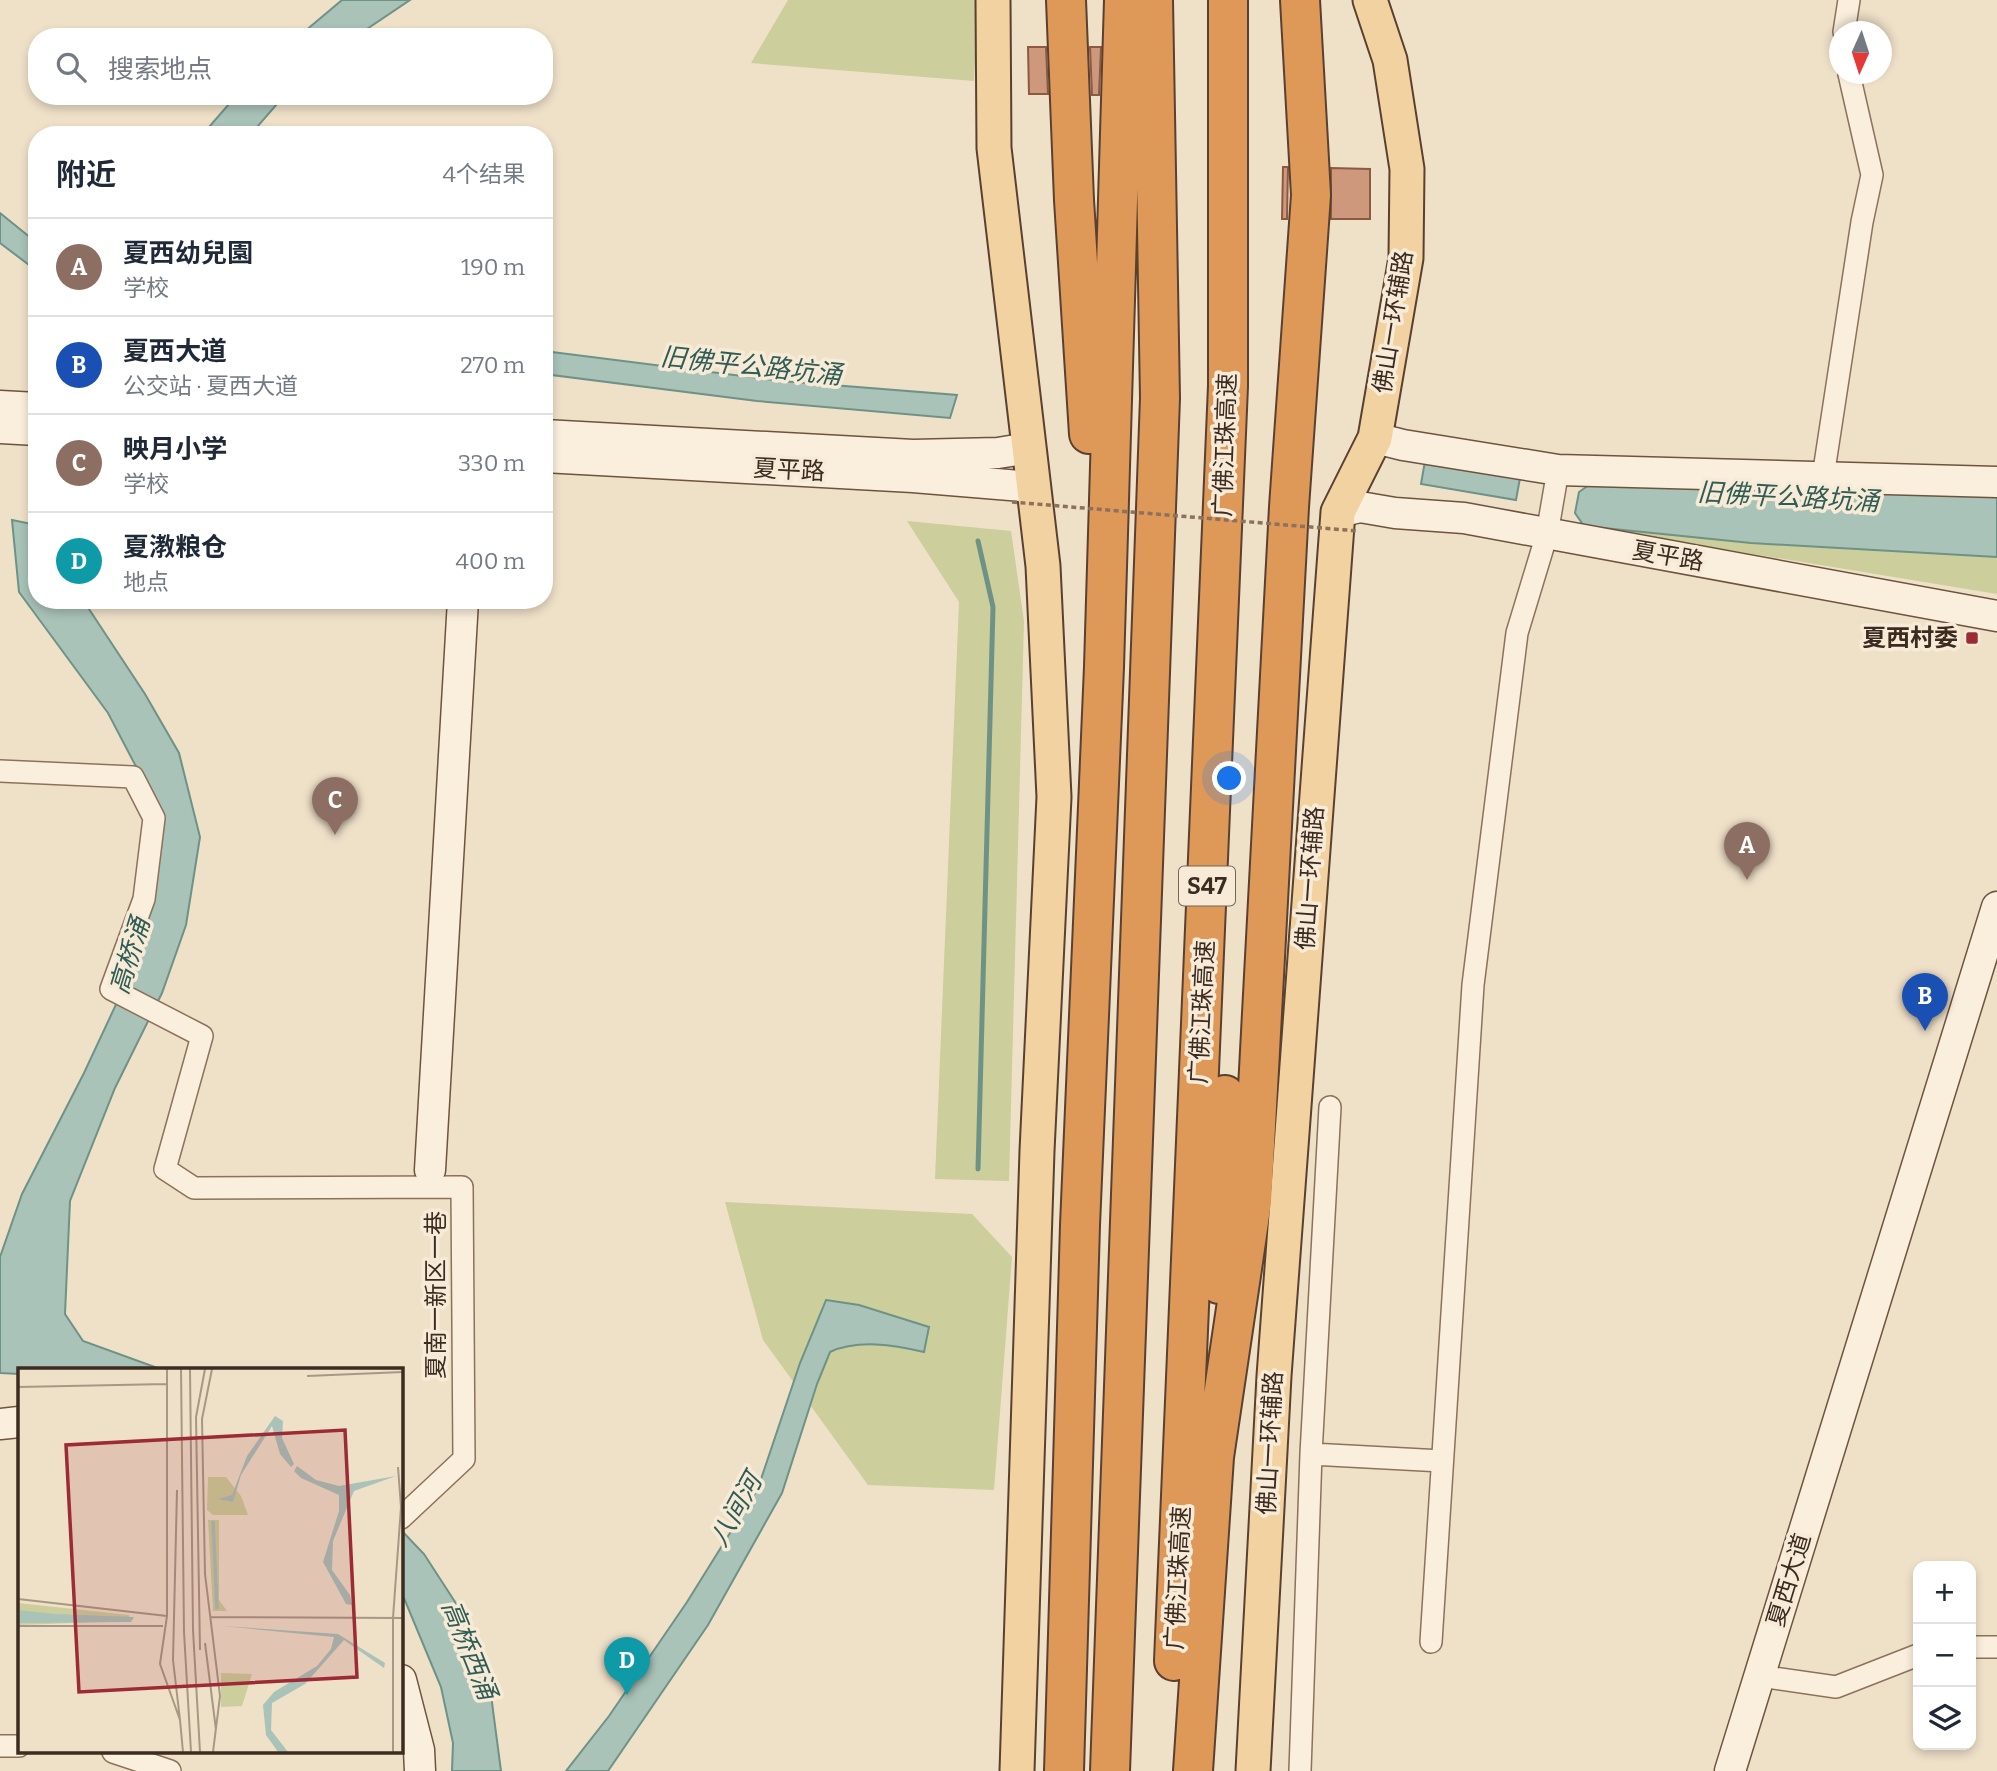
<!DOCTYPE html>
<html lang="zh">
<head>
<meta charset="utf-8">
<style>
	body { margin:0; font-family:Bitter,"Noto Sans SC",serif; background:#f6f6f7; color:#1f2937 }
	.controls { position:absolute; right:21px; bottom:21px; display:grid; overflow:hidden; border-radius:14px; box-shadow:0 4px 10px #0003 }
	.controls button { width:63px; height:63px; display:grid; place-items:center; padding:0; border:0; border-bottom:2px solid #e0e1e3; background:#fff; color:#1f2937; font:35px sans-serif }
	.compass { position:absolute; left:1829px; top:21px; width:63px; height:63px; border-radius:50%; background:#fff; box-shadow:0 4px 10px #0003; rotate:183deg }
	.you { position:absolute; left:1230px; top:779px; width:24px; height:24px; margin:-18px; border:5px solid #fff; border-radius:50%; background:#1a73e8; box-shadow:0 0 0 10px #1a73e833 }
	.badge { display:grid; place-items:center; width:46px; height:46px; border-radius:50%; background:#b45309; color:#fff; font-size:23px; font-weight:700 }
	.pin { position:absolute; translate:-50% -58px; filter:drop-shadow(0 2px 4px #0008) }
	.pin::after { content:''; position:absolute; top:37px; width:24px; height:21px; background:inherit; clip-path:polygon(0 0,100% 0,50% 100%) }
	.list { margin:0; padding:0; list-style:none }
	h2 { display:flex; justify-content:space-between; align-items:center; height:91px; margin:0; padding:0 28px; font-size:30px }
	h2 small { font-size:23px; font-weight:400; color:#747a83 }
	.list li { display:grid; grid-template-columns:46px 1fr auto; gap:21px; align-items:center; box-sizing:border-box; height:98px; padding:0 28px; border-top:2px solid #e0e1e3 }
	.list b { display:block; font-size:26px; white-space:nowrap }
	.list p { margin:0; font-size:23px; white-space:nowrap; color:#747a83 }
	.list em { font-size:23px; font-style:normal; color:#747a83 }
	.icon { flex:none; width:38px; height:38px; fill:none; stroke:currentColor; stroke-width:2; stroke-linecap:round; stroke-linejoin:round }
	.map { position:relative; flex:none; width:1997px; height:1771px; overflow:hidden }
	.search { position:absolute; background:#fff; box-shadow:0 4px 10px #0003; left:28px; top:28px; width:525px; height:77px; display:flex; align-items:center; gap:18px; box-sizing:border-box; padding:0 24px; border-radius:28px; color:#747a83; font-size:26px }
	.panel { position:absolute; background:#fff; box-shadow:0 4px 10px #0003; left:28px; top:126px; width:525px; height:483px; border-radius:28px }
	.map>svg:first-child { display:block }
</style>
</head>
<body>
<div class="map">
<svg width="1997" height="1771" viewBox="0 0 1997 1771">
	<rect width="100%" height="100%" fill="#efe0c8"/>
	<path fill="#ccce9b" d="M788,0H978L974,81L751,63Z
		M1615,486L1997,493V594L1613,531Z
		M907,521L1011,531L1024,621L1009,1181L935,1179L959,602Z
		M725,1202L972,1214L1012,1257L994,1490L868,1485L763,1340Z"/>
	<path fill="#a9c3b9" stroke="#6f9287" stroke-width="2" d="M342,0H410L355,37H298Z
		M236,96H284L250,135H202Z
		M0,213L37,243V271L0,243Z
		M544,351L782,381L957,395L950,418L757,401L544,374Z
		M1425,461L1520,478L1516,500L1421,484Z
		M1599,478L1997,497V557L1751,543L1584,526L1575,513L1579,492Z
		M12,520L37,525V600H83L145,694L179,753L200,837L186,925L162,993L115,1088L70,1201L65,1314L83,1341L163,1370H19V1374L0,1373V1257L22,1194L84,1073L126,983L147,915L142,778L108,713L19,592Z
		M826,1300L859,1305L929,1327L924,1352C894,1345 858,1339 830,1352L817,1384L782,1493L708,1625L608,1771H566L609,1716L687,1602L758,1488L800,1363Z
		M401,1530L424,1554L470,1625L488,1672L501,1771H452L453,1743L441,1687L401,1591Z"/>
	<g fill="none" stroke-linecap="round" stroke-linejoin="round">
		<path stroke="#6f9287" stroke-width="5" d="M978,1169L993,607L978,541"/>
	</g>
	<path fill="#ce987d" stroke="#8c5941" stroke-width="2" d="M1028,47H1046L1048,94H1029Z
		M1090,47H1101L1099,95H1092Z
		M1283,167H1288L1287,219H1282Z
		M1331,168L1370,169V219H1331Z"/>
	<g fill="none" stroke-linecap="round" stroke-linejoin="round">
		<g stroke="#8c725c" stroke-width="24">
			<path id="street" d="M1844,32L1849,0
				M1823,477L1862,222L1872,175L1849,74
				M0,771L133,777L154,818L144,899L111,989L202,1036L165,1169L194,1188L462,1187L464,1459L401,1518
				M1311,1454L1442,1461
				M1431,1642L1473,985L1517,633L1547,534L1558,470
				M1971,1647H1997
				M1759,1676L1836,1687L1918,1655
				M0,1746H19
				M113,1752L170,1771
				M1300,1771L1311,1454L1330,1107"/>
		</g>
		<g stroke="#6e533f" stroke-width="33">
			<path id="secondary" d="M0,406L37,408
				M0,428L37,430
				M544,435L913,455L998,453L1029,448
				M1375,438L1403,445L1558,470L1997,482
				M544,457L913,477L1033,487
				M1338,512L1360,507L1395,513L1464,518L1997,616
				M430,1170L463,600
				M0,1424L19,1422
				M401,1680L419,1750L420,1771
				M1730,1771L1997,907"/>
		</g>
		<g stroke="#5a4030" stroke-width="37">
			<path id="primary" d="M993,0L994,148L1043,566L1054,797L1037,1151L1017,1771
				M1253,1771L1274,1376L1338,512L1375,438L1406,258L1407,169L1390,60L1370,0"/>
		</g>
		<g stroke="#5a4030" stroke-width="42">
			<path id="highway" d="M1066,0L1074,200L1089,434
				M1219,1284L1225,1095
				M1174,1661L1228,386V0
				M1064,1771L1080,1225L1104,667L1124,0
				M1110,1771L1160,398L1153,0
				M1193,1771L1214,1457L1252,1201L1289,507L1311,195L1300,0"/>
		</g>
		<use href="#street" stroke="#faeedc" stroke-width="21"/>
		<use href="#secondary" stroke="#faeedc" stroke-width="30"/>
		<use href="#primary" stroke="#f2d2a0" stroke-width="33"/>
		<use href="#highway" stroke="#de9959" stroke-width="38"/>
		<path stroke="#8c725c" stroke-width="3.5" stroke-dasharray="5 3.5" stroke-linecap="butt" d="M1012,502L1358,531"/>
	</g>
	<rect fill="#9c2b35" stroke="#f7ebd8" stroke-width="2.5" x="1965" y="631" width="14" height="14" rx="3.5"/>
	<g text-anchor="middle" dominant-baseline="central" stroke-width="7" stroke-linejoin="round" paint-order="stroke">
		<rect fill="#f7ebd8" stroke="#746557" stroke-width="2" x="1179" y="866.5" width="56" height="39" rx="5"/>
		<g font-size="23" font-weight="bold" fill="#3c2b20">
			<text x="1207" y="886">S47</text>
		</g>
		<g font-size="24" fill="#3c2b20" stroke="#f7ebd8">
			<text transform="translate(1393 322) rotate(-81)">佛山一环辅路</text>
			<text transform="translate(1225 445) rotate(-88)">广佛江珠高速</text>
			<text transform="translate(789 470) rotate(3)">夏平路</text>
			<text transform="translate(1668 556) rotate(10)">夏平路</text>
			<text transform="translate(1310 878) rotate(-86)">佛山一环辅路</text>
			<text transform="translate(1202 1012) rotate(-87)">广佛江珠高速</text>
			<text transform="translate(436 1295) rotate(-90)">夏南一新区一巷</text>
			<text transform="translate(1270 1443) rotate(-87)">佛山一环辅路</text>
			<text transform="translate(1178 1578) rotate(-87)">广佛江珠高速</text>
			<text transform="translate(1789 1580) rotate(-73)">夏西大道</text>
		</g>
		<g font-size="24" font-weight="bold" fill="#3c2b20" stroke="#f7ebd8" text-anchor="end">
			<text x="1958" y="638">夏西村委</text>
		</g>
		<g font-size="26" font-style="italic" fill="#2f5c55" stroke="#f7ebd8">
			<text transform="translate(751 366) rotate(6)">旧佛平公路坑涌</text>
			<text transform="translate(1788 497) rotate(3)">旧佛平公路坑涌</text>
			<text transform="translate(130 956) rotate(-73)">高桥涌</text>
			<text transform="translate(736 1510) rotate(-61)">八间河</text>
			<text transform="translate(469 1650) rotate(68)">高桥西涌</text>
		</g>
	</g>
	<g transform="translate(18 1368)">
		<rect width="385" height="385" fill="#efe0c8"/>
		<path d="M190,109H208L223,128L230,147H195L189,142ZM190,152H201V232L209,243H195ZM0,235L111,247V253L0,257ZM203,305L234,306L224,338L203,339Z" fill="#ccce9b"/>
		<path d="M257,48L265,53L264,70L276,96L273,99L262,86L254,58L223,107L215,134L200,131L214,127L229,88ZM279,98L298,112L321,118L378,108L336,123L315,173L314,202L332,227L334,237L328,236L305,194L321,143V127L283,110L276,103ZM0,242L37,246L116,249L113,254L0,255ZM204,258L320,266L367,295L366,300L326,272L287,316L254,335L253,362L270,384H260L248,367L245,337L256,324L299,298L313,281L316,269Z" fill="#a9c3b9"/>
		<path fill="none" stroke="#a9c3b9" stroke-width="3.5" d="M195,153L199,241"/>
		<path fill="none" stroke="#a79885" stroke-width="2" d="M149,1V248L142,296L162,352L165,384M163,1L166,264L173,384M172,1L175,262L182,384M194,1L184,51L187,206L202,328L195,384M289,8L385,4M0,19L149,16M159,122L155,292L162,352M0,231L149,248M192,249L385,250M0,258H145M187,275L198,362M182,282L178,49L187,1M375,384V250L383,139L380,99"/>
		<path fill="#9c2b35" fill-opacity="0.15" stroke="#9c2b35" stroke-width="3.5" d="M327,62L339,309L61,324L48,77Z"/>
		<rect width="385" height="385" fill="none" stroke="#3c2b20" stroke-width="3.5"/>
	</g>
</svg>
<div class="controls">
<button>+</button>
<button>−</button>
<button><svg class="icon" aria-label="layers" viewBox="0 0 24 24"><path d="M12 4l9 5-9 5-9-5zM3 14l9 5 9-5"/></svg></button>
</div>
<svg class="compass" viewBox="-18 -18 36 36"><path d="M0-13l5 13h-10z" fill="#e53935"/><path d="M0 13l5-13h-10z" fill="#747a83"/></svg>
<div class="you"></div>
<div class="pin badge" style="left:1747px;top:880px;background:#8d6e63">A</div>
<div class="pin badge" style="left:1925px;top:1031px;background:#1a4fb4">B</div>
<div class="pin badge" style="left:335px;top:835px;background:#8d6e63">C</div>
<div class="pin badge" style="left:627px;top:1695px;background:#0f9aa8">D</div>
<div class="search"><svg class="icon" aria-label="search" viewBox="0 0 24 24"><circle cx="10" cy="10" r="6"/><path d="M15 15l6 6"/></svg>搜索地点</div>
<section class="panel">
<h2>附近<small>4个结果</small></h2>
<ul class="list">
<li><span class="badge" style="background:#8d6e63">A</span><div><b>夏西幼兒園</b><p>学校</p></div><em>190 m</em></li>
<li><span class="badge" style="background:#1a4fb4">B</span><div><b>夏西大道</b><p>公交站 · 夏西大道</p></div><em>270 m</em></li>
<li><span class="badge" style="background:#8d6e63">C</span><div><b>映月小学</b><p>学校</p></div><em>330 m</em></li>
<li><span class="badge" style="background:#0f9aa8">D</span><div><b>夏漖粮仓</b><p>地点</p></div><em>400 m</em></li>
</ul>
</section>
</div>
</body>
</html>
